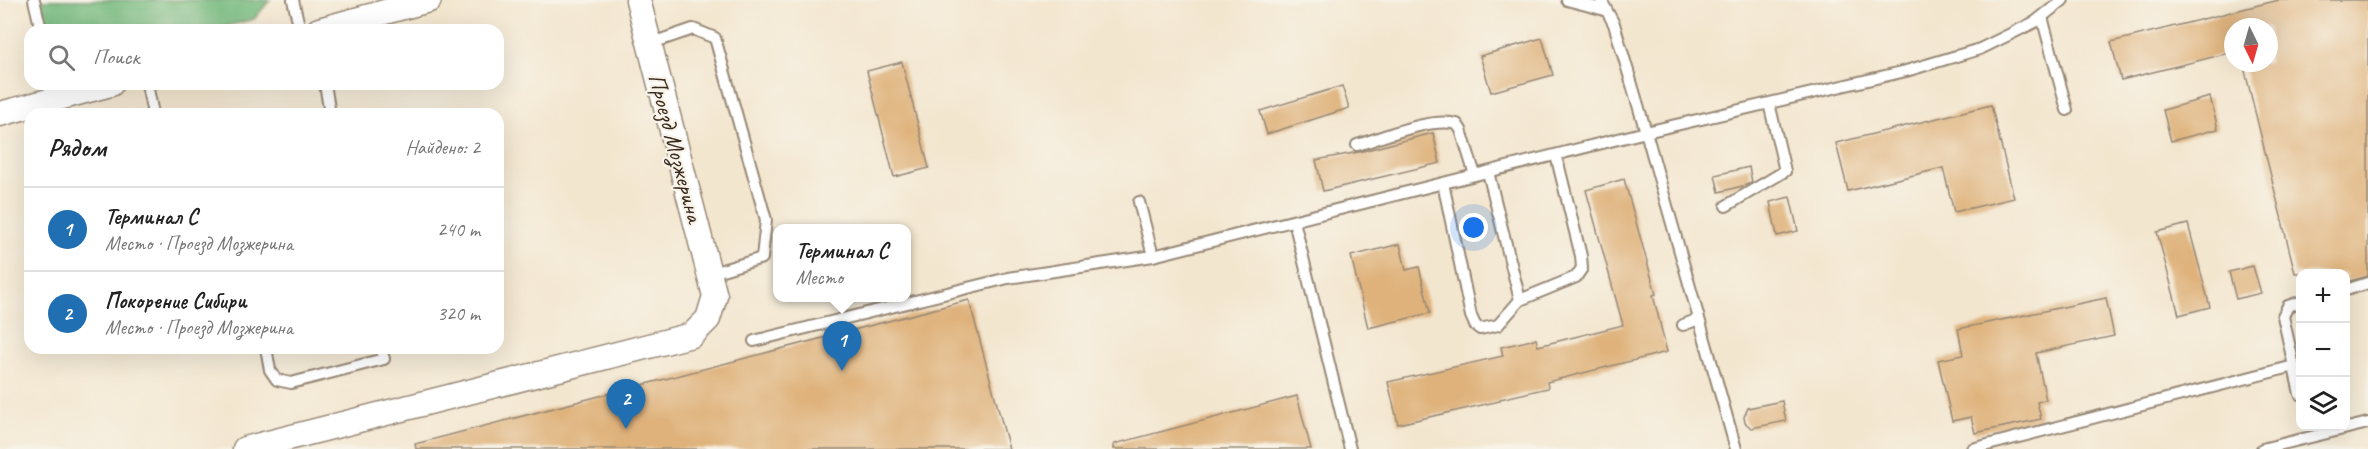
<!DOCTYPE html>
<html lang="ru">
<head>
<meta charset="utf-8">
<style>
	body { margin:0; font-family:Caveat,sans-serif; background:#f2f2f2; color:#222 }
	.controls { position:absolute; right:18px; bottom:18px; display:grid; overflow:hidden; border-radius:12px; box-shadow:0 6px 24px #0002 }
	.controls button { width:54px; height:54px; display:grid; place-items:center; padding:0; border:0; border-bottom:2px solid #e0e0e0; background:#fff; color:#222; font:30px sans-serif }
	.compass { position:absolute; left:2224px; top:18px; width:54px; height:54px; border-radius:50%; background:#fff; box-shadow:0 6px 24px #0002; rotate:175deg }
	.you { position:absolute; left:1474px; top:228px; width:21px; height:21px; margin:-15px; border:4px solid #fff; border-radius:50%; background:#1a73e8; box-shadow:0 0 0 9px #1a73e833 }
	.badge { display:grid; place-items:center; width:39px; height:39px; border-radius:50%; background:#1f6fb2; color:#fff; font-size:20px; font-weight:700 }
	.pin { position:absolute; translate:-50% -50px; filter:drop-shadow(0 2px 3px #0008) }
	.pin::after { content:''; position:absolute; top:32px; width:21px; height:18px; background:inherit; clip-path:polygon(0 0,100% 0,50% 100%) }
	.popup { position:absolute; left:773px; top:224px; width:138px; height:78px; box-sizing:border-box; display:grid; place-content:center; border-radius:12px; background:#fff; filter:drop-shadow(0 2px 4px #0005); font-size:20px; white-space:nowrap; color:#767676 }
	.popup b { font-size:22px; color:#222 }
	.popup::after { content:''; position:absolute; left:50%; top:100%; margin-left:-12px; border:12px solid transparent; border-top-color:#fff }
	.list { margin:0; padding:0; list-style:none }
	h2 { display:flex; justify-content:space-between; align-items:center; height:78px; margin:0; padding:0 24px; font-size:26px }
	h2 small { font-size:20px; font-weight:400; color:#767676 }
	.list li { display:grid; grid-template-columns:39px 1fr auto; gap:18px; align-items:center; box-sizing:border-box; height:84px; padding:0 24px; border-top:2px solid #e0e0e0 }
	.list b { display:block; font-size:22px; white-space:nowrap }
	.list p { margin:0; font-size:20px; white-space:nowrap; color:#767676 }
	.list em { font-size:20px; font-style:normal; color:#767676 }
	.icon { flex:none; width:33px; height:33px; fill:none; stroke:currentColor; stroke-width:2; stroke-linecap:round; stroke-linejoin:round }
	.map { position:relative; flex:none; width:2368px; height:449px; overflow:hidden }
	.search { position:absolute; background:#fff; box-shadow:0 6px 24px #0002; left:24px; top:24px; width:480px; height:66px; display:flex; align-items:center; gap:15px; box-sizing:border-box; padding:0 21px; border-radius:18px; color:#767676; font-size:22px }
	.panel { position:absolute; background:#fff; box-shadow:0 6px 24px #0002; left:24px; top:108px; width:480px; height:246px; border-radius:18px }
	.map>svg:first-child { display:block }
</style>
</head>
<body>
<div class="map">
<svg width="2368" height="449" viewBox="0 0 2368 449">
	<rect width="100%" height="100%" fill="#f7f3e8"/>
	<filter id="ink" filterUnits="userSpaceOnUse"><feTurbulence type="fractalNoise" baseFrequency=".0167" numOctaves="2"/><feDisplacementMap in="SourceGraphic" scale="12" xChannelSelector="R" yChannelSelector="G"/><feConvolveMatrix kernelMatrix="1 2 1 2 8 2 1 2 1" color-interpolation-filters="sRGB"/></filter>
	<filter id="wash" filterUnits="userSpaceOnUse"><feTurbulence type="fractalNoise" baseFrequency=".008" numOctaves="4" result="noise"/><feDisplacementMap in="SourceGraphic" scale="24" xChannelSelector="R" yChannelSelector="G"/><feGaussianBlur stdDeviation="1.35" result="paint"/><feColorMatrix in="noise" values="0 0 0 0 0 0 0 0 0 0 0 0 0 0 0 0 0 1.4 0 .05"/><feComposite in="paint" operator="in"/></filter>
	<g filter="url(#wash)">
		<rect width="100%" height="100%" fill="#f3e6cf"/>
		<path fill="#75b97d" stroke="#58724e" stroke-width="1.5" d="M40,0H270L254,19L211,30H50L43,13Z"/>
		<g id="blocks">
			<path fill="#dfb27c" d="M2279,0H2368V276L2346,282V273H2295L2243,63H2269V27H2233V52L2121,80L2111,42Z
				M1542,38L1553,75L1491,92L1480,56Z
				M902,62L929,168L894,177L867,71Z
				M1342,86L1349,108L1267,134L1260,111Z
				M2210,97L2218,129L2171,141L2163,110Z
				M1991,105L2014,198L1954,212L1943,168L1848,191L1836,143Z
				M1433,133L1440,163L1323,191L1316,160L1359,152Z
				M1749,167L1752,182L1746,185L1719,192L1715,175Z
				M1624,179L1656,294L1653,295L1667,352L1547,382L1548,388L1500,399V401L1398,424L1388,382L1503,356L1501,347L1536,339L1538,346L1623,325L1586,190Z
				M1790,197L1798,231L1777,236L1770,202Z
				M2188,224L2210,307L2179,315L2157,232Z
				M1400,244L1406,270L1419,267L1430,313L1368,328L1351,256Z
				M2253,266L2261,293L2236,299L2229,272Z
				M2106,298L2114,336L2036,353L2046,400L2037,402L2041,419L1975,433L1971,417L1952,421L1938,360L1963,355L1958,329Z
				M969,300L1009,449H416L415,444Z
				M1297,396L1311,449H1114V444Z
				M1782,401L1786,421L1752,428L1745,423L1744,417L1748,408Z"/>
		</g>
	</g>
	<g filter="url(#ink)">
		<use href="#blocks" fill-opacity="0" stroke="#978876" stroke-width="1.5"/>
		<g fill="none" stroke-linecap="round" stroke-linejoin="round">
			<g stroke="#978876" stroke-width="14">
				<path id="service" d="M34,0L41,30
					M293,0L300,30
					M1567,0L1605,10
					M1601,0L1614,24L1646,132L1736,449
					M2042,17L2067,110
					M649,44L693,29L715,38L766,220L762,258L709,274
					M147,84L153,114
					M325,84L330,114
					M1357,145C1384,137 1430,117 1457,124L1461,130L1475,175
					M1443,183L1471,316L1475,325L1480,329L1498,325L1520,300L1488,172
					M1139,202L1153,256
					M1726,206L1785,171L1769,103
					M1294,221L1350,449
					M2346,290L2368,283
					M1520,300L1576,277L1582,268L1581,256L1556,155
					M2300,302L2288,306L2283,316L2300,394
					M1683,325L1699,319
					M754,341L1008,278L1153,256L1646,132L1906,71L1980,49L2035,22L2063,0
					M266,348L270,370L277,380L291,383L384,359L381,348
					M1972,449L2294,366
					M2262,449L2368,423"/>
			</g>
			<g stroke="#978876" stroke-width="27">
				<path id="tertiary" d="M319,30L429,0
					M0,114L111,84
					M245,449L692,335L708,319L715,296L638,0"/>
			</g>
			<use href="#service" stroke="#fff" stroke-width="10"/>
			<use href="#tertiary" stroke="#fff" stroke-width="24"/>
		</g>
	</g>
	<g text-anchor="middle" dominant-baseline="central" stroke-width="4.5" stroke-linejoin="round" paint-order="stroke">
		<g font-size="24" fill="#3b2a1e" stroke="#f7f3e8">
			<text transform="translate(676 148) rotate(75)">Проезд Мозжерина</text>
		</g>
	</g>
</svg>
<div class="controls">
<button>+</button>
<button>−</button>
<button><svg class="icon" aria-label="layers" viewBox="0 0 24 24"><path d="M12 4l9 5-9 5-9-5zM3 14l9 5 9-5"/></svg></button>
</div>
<svg class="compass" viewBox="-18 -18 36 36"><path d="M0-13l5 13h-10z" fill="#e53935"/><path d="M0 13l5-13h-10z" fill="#767676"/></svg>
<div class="you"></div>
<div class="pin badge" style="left:842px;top:371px">1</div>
<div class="popup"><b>Терминал С</b>Место</div>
<div class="pin badge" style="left:626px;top:429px">2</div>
<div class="search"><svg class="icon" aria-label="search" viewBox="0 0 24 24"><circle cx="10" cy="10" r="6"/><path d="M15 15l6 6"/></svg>Поиск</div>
<section class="panel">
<h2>Рядом<small>Найдено: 2</small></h2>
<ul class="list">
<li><span class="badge">1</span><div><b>Терминал С</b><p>Место · Проезд Мозжерина</p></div><em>240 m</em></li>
<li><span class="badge">2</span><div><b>Покорение Сибири</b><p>Место · Проезд Мозжерина</p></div><em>320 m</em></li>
</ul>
</section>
</div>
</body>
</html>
